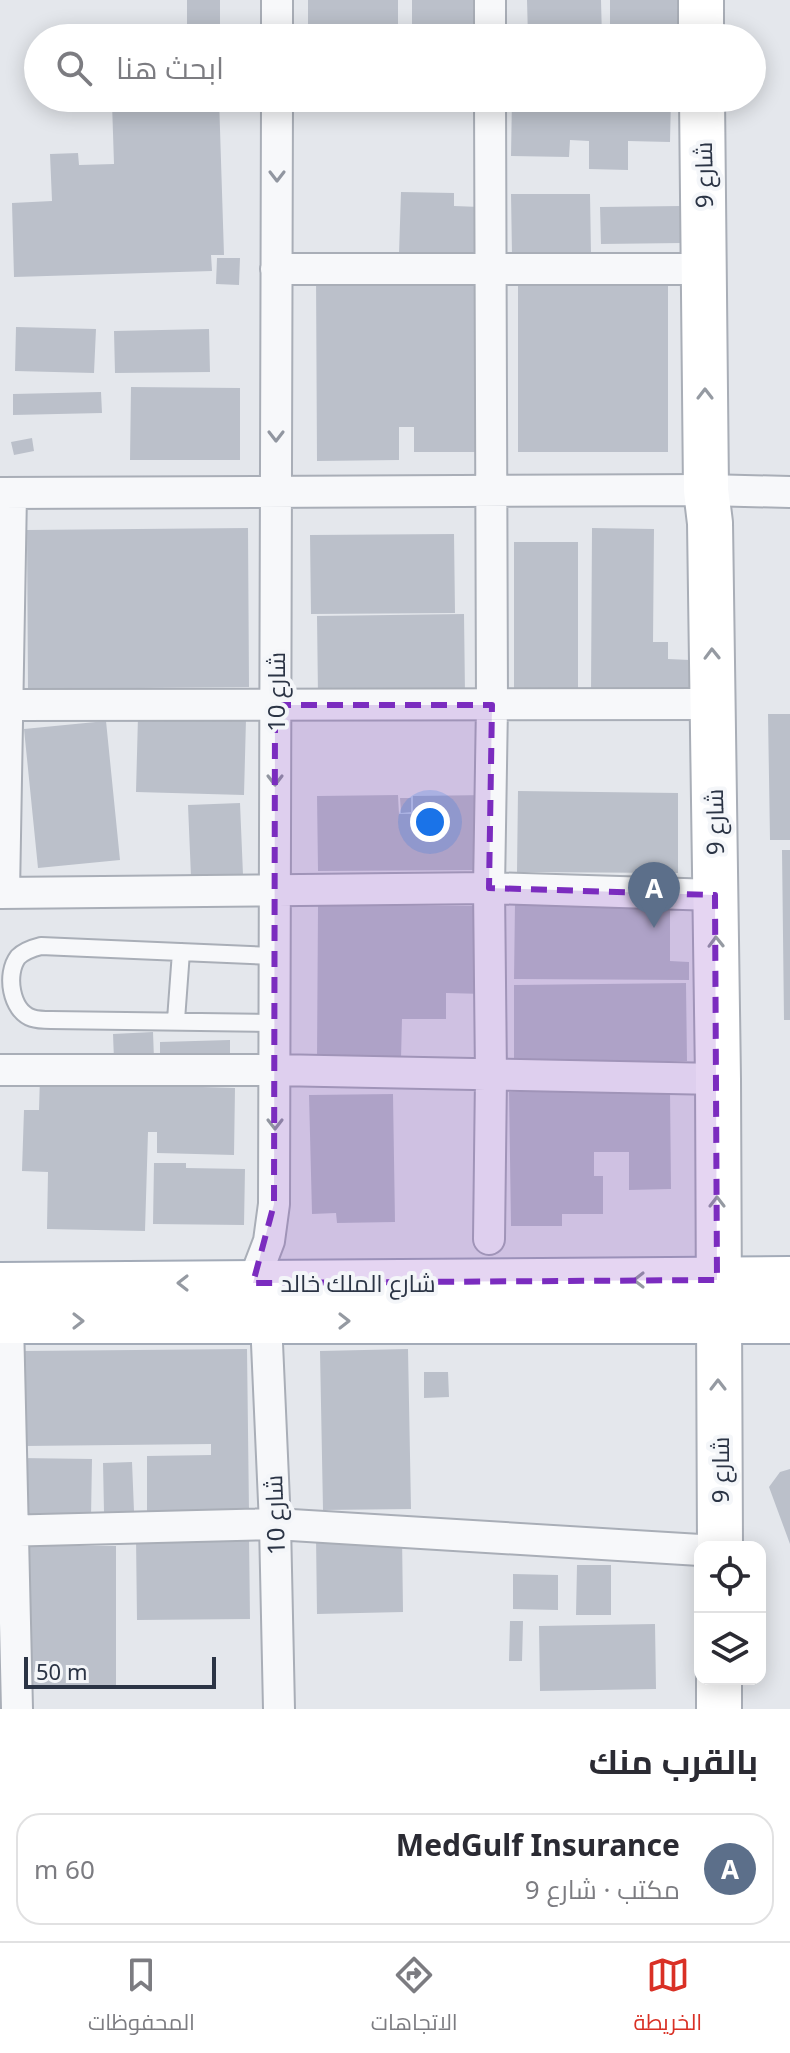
<!DOCTYPE html>
<html lang="ar">
<head>
<meta charset="utf-8">
<style>
	body { margin:0; font-family:"Noto Sans",Cairo,sans-serif; background:#f2f2f3; color:#2b2b33; direction:rtl }
	.controls { position:absolute; right:24px; bottom:24px; display:grid; overflow:hidden; border-radius:16px; box-shadow:0 4px 20px #0003 }
	.controls button { width:72px; height:72px; display:grid; place-items:center; padding:0; border:0; border-bottom:2px solid #e1e1e2; background:#fff; color:#2b2b33; font:40px sans-serif }
	.scale { position:absolute; left:24px; bottom:20px; width:192px; box-sizing:border-box; padding-left:8px; border:4px solid #2b3445; border-top:0; font-size:22px; line-height:28px; white-space:nowrap; color:#2b3445; -webkit-text-stroke:6px #f4f6f9; paint-order:stroke }
	.you { position:absolute; left:430px; top:822px; width:28px; height:28px; margin:-20px; border:6px solid #fff; border-radius:50%; background:#1a73e8; box-shadow:0 0 0 12px #1a73e833 }
	.badge { display:grid; place-items:center; width:52px; height:52px; border-radius:50%; background:#d93025; color:#fff; font-size:26px; font-weight:700 }
	.pin { position:absolute; translate:-50% -66px; filter:drop-shadow(0 2px 4px #0008) }
	.pin::after { content:''; position:absolute; top:42px; width:28px; height:24px; background:inherit; clip-path:polygon(0 0,100% 0,50% 100%) }
	.list { margin:0; padding:0; list-style:none }
	h2 { display:flex; justify-content:space-between; align-items:center; height:104px; margin:0; padding:0 32px; font-size:34px }
	h2 small { font-size:26px; font-weight:400; color:#7c7c81 }
	.list li { display:grid; grid-template-columns:52px 1fr auto; gap:24px; align-items:center; box-sizing:border-box; height:112px; margin:0 16px 16px; padding:0 16px; border:2px solid #e1e1e2; border-radius:24px }
	.list b { display:block; font-size:30px; white-space:nowrap }
	.list p { margin:0; font-size:26px; white-space:nowrap; color:#7c7c81 }
	.list em { font-size:26px; font-style:normal; color:#7c7c81 }
	.icon { flex:none; width:44px; height:44px; fill:none; stroke:currentColor; stroke-width:2; stroke-linecap:round; stroke-linejoin:round }
	.map { position:relative; flex:none; width:790px; height:1709px; overflow:hidden; direction:ltr }
	.search { position:absolute; background:#fff; box-shadow:0 4px 20px #0003; left:24px; right:24px; top:24px; height:88px; display:flex; align-items:center; gap:20px; box-sizing:border-box; padding:0 28px; border-radius:44px; color:#7c7c81; font-size:30px }
	.sheet { height:232px; background:#fff }
	nav { display:flex; justify-content:space-around; align-items:center; box-sizing:border-box; height:112px; border-top:2px solid #e1e1e2; background:#fff; font-size:22px; color:#7c7c81 }
	nav a { display:grid; justify-items:center; gap:4px }
	nav .on { color:#d93025 }
	.map>svg:first-child { display:block }
</style>
</head>
<body>
<div class="map">
<svg width="790" height="1709" viewBox="0 0 790 1709">
	<rect width="100%" height="100%" fill="#e4e7ec"/>
	<path fill="#bbc0ca" d="M187,0H220V28H187Z
		M308,0H398V38H308Z
		M412,0H479V38H412Z
		M527,0H601L602,38H528Z
		M610,0H677V38H610Z
		M165,98H219L224,255H211L212,271L14,277L12,203L52,201L50,154L78,153L79,165L114,164L112,103L165,101Z
		M512,98H671L670,142L628,141V170L589,169V141L570,140L569,157L511,156Z
		M401,192L454,193V206L480,207L479,256L399,254Z
		M511,194H590L591,254L512,255Z
		M681,206L682,243L601,244L600,207Z
		M217,258H240L239,285L216,284Z
		M486,274L487,452H414V427H399V460L317,461L316,275Z
		M518,280H668V452H518Z
		M16,327L96,329L94,373L15,371Z
		M209,329L210,372L115,373L114,331Z
		M131,387L240,388V460H130Z
		M101,392L102,413L13,415V394Z
		M32,438L34,451L14,455L11,442Z
		M248,528L249,687L28,689L27,530Z
		M592,528L654,529L653,642H668V659L690,660V693L591,692Z
		M454,534L455,613L311,614L310,535Z
		M514,542H578V694H514Z
		M464,614L465,694L318,696L317,616Z
		M768,714H790V840H770Z
		M138,716L246,719L244,795L136,792Z
		M106,721L120,860L38,868L24,729Z
		M518,791L678,793V873L517,872Z
		M398,795L399,814H413V796L488,795V870L318,871L317,796Z
		M400,798H411V812L401,813Z
		M240,803L243,875L191,877L188,805Z
		M782,850H790V1020H784Z
		M515,902L670,903V961L689,962V980L514,979Z
		M318,905L485,906L484,994L446,993V1019H402L401,1059L317,1058Z
		M686,983L687,1061L514,1062V985Z
		M153,1032L154,1059L114,1060L113,1034Z
		M230,1040V1057L160,1058V1042Z
		M40,1076L170,1079V1086L235,1088L234,1155L157,1153V1132H148L145,1231L47,1229L48,1172L22,1171L24,1110H39Z
		M670,1090L671,1189L629,1190V1152H594V1176H603V1214H562V1226H511L509,1092Z
		M393,1094L395,1222L337,1223L336,1213L312,1214L309,1095Z
		M154,1163H186V1168L245,1169L244,1225L153,1224Z
		M247,1349L249,1512L147,1513V1456L211,1455V1444L25,1446L24,1351Z
		M408,1349L411,1509L323,1510L320,1351Z
		M424,1372H448L449,1397L424,1398Z
		M20,1458L92,1459L91,1518H19Z
		M132,1462L134,1511L104,1512L103,1463Z
		M790,1469V1544L769,1487L780,1472Z
		M402,1535L403,1612L317,1614L316,1536Z
		M249,1536L250,1619L137,1620L136,1537Z
		M21,1546H116V1687H21Z
		M577,1565H611V1615H576Z
		M513,1574L558,1575V1610L513,1609Z
		M510,1621H523L522,1661H509Z
		M655,1624L656,1689L540,1691L539,1626Z"/>
	<g fill="none" stroke-linecap="round" stroke-linejoin="round">
		<g stroke="#a9aeb7" stroke-width="20">
			<path id="lane" d="M176,1020L181,952
				M274,1023L51,1020C45,1020 38,1020 32,1018C11,1011 5,974 18,957C24,951 33,948 41,946L274,956"/>
		</g>
		<g stroke="#a9aeb7" stroke-width="34">
			<path id="street" d="M490,0V38
				M277,38V0
				M276,269H704
				M0,493L706,490L790,492
				M0,705L713,704
				M0,893L489,888L715,895
				M4,893L11,493
				M0,1070H275L718,1079
				M489,1239L491,1076L489,888L492,705L490,98
				M253,1283L269,1241L274,1204L277,98
				M8,1321L17,1709
				M266,1321L275,1524L279,1709
				M0,1531L275,1524L700,1550"/>
		</g>
		<g stroke="#a9aeb7" stroke-width="48">
			<path id="secondary" d="M701,38V0
				M702,98L706,490L710,523L718,1079L720,1547
				M719,1709V1679"/>
		</g>
		<g stroke="#a3abb8" stroke-width="48">
			<path id="primary" d="M0,1285L790,1279
				M0,1321H790"/>
		</g>
		<use href="#lane" stroke="#f7f8fa" stroke-width="16"/>
		<use href="#street" stroke="#f7f8fa" stroke-width="30"/>
		<use href="#secondary" stroke="#fff" stroke-width="44"/>
		<use href="#primary" stroke="#fff" stroke-width="44"/>
	</g>
	<defs><path id="oneway-chevron" d="M-2-3.5L2.5 0L-2 3.5" fill="none" stroke-width="1.6" stroke-linecap="round" stroke-linejoin="round" transform="scale(2)"/></defs>
	<g stroke="#9196a0">
		<use href="#oneway-chevron" transform="translate(277 176) rotate(90)"/>
		<use href="#oneway-chevron" transform="translate(276 436) rotate(90)"/>
		<use href="#oneway-chevron" transform="translate(275 780) rotate(90)"/>
		<use href="#oneway-chevron" transform="translate(275 1124) rotate(90)"/>
	</g>
	<g stroke="#959aa2">
		<use href="#oneway-chevron" transform="translate(705 394) rotate(-90)"/>
		<use href="#oneway-chevron" transform="translate(712 654) rotate(-91)"/>
		<use href="#oneway-chevron" transform="translate(716 942) rotate(-91)"/>
		<use href="#oneway-chevron" transform="translate(717 1202) rotate(-90)"/>
		<use href="#oneway-chevron" transform="translate(639 1280) rotate(180)"/>
		<use href="#oneway-chevron" transform="translate(183 1283) rotate(180)"/>
		<use href="#oneway-chevron" transform="translate(78 1321)"/>
		<use href="#oneway-chevron" transform="translate(344 1321)"/>
		<use href="#oneway-chevron" transform="translate(718 1385) rotate(-90)"/>
	</g>
	<path fill="#7b2cbf" fill-opacity="0.2" stroke="#7b2cbf" stroke-width="6" stroke-dasharray="16 10" stroke-linejoin="round" d="M275,705H492L489,888L715,895L717,1280L253,1283L274,1204Z"/>
	<g text-anchor="middle" dominant-baseline="central" stroke-width="8" stroke-linejoin="round" paint-order="stroke">
		<g font-size="24" fill="#2b3445" stroke="#f4f6f9">
			<text transform="translate(703 175) rotate(-91)">شارع 9</text>
			<text transform="translate(275 692) rotate(-90)">شارع 10</text>
			<text transform="translate(714 822) rotate(-91)">شارع 9</text>
			<text x="358" y="1282">شارع الملك خالد</text>
			<text transform="translate(719 1470) rotate(-90)">شارع 9</text>
			<text transform="translate(274 1515) rotate(-92)">شارع 10</text>
		</g>
	</g>
</svg>
<div class="controls">
<button><svg class="icon" aria-label="locate" viewBox="0 0 24 24"><circle cx="12" cy="12" r="6"/><path d="M12 2v4M12 18v4M2 12h4M18 12h4"/></svg></button>
<button><svg class="icon" aria-label="layers" viewBox="0 0 24 24"><path d="M12 4l9 5-9 5-9-5zM3 14l9 5 9-5"/></svg></button>
</div>
<div class="scale">50 m</div>
<div class="you"></div>
<div class="pin badge" style="left:654px;top:928px;background:#5c6f8a">A</div>
<div class="search"><svg class="icon" aria-label="search" viewBox="0 0 24 24"><circle cx="10" cy="10" r="6"/><path d="M15 15l6 6"/></svg>ابحث هنا</div>
</div>
<section class="sheet">
<h2>بالقرب منك<small></small></h2>
<ul class="list">
<li><span class="badge" style="background:#5c6f8a">A</span><div><b>MedGulf Insurance</b><p>مكتب · شارع 9</p></div><em>60 m</em></li>
</ul>
</section>
<nav>
<a class="on"><svg class="icon" aria-label="map" viewBox="0 0 24 24"><path d="M3 6l6-2 6 2 6-2v14l-6 2-6-2-6 2zM9 4v14M15 6v14"/></svg>الخريطة</a>
<a><svg class="icon" aria-label="directions" viewBox="0 0 24 24"><path d="M12 3l9 9-9 9-9-9zM9 14v-3h6M13 9l2 2-2 2"/></svg>الاتجاهات</a>
<a><svg class="icon" aria-label="saved" viewBox="0 0 24 24"><path d="M7 4h10v16l-5-4-5 4z"/></svg>المحفوظات</a>
</nav>
</body>
</html>
